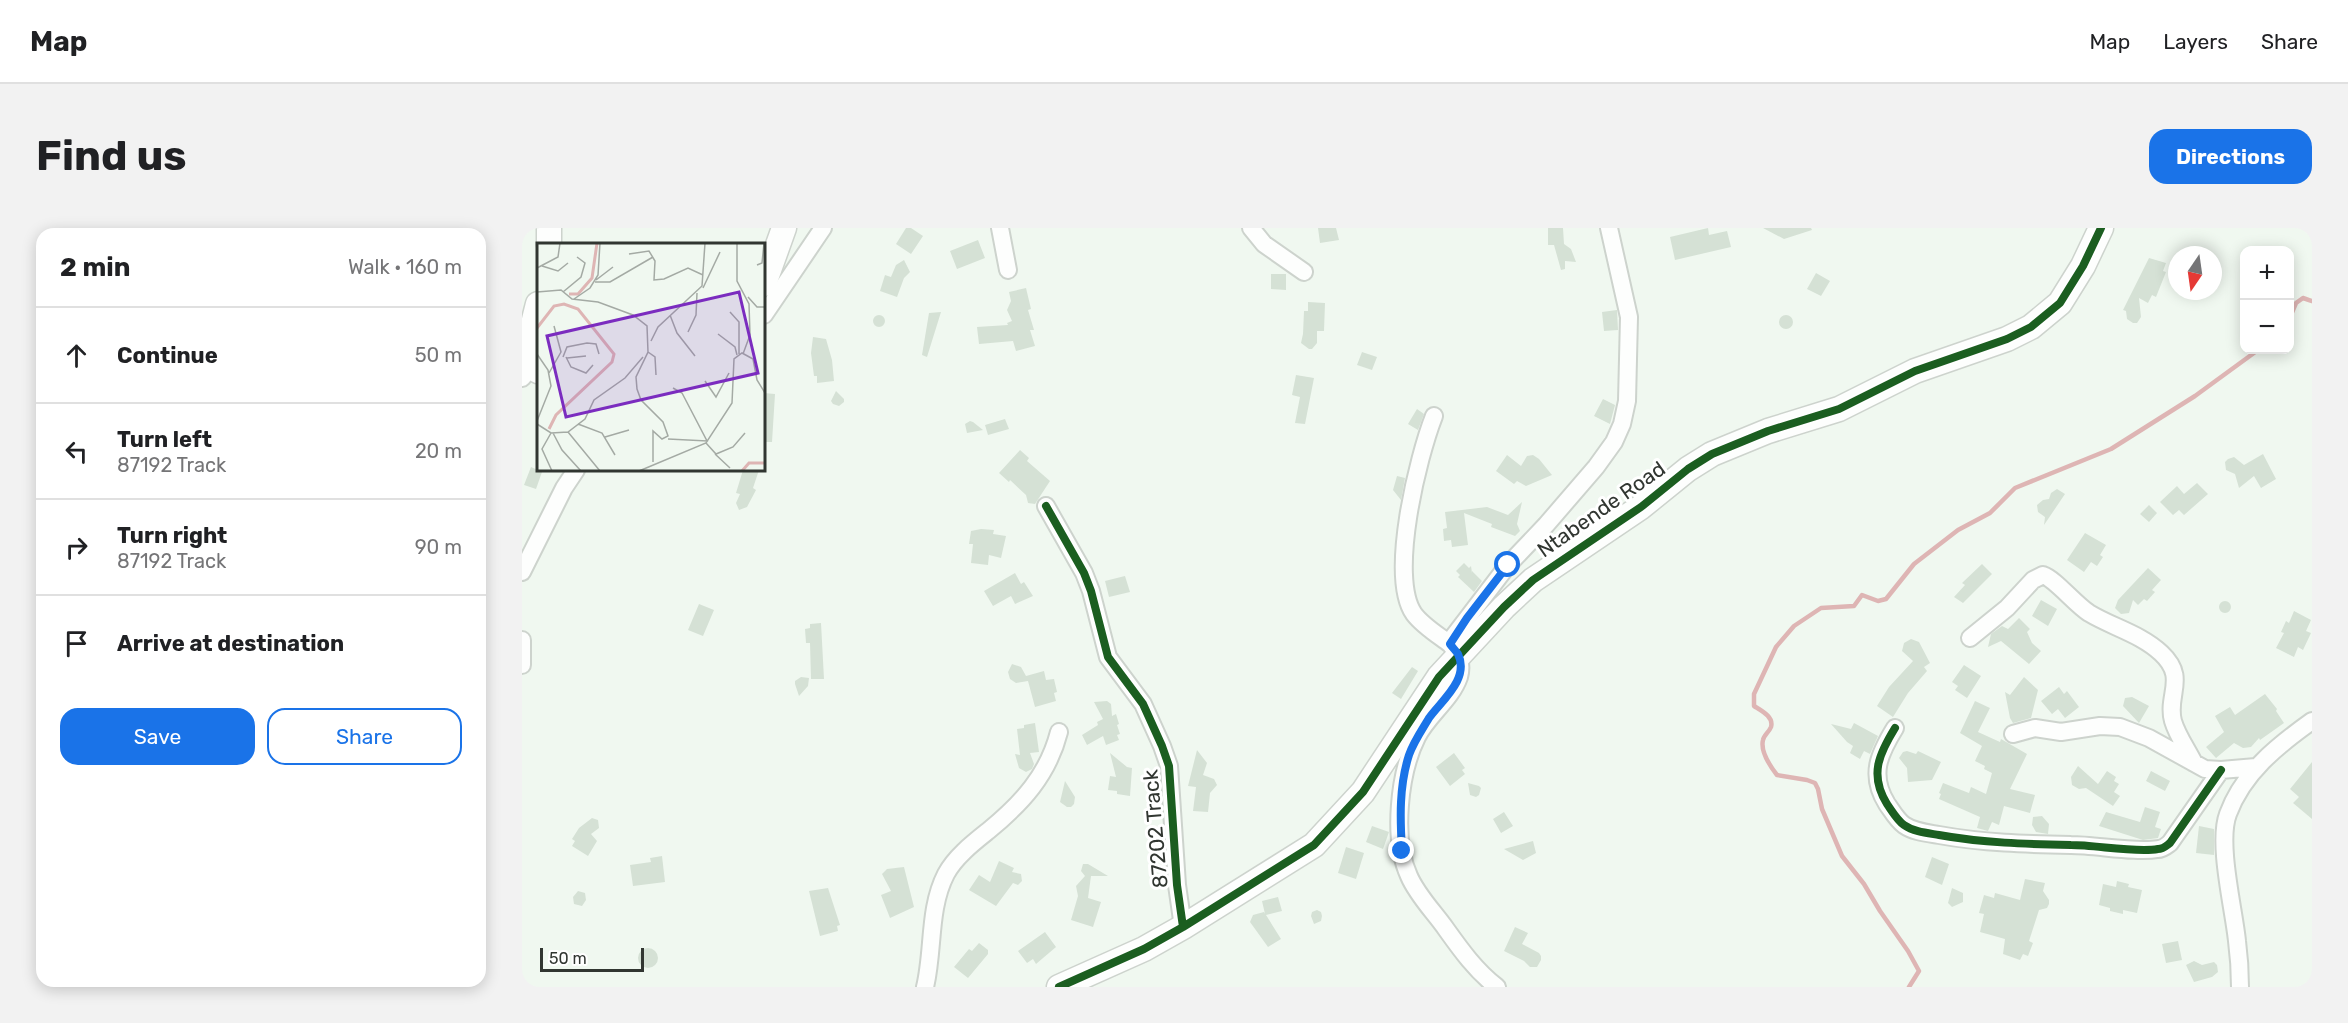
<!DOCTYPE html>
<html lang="en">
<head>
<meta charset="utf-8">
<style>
	body { margin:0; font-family:Rubik,sans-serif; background:#f2f2f2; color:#202124 }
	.controls { position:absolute; right:18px; top:18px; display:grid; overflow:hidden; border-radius:12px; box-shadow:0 3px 15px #0003 }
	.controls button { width:54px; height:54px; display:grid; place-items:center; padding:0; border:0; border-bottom:2px solid #e0e0e0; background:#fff; color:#202124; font:30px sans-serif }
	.compass { position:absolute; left:1646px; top:18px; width:54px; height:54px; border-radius:50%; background:#fff; box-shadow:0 3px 15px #0003; rotate:193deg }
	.scale { position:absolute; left:18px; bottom:15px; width:104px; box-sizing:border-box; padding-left:6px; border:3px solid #313631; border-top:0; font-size:16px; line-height:21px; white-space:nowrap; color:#313631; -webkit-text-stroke:4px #fff; paint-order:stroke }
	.stop { position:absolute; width:18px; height:18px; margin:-14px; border:4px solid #1a73e8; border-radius:50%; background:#fff }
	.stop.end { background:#1a73e8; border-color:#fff; box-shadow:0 2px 6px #0008 }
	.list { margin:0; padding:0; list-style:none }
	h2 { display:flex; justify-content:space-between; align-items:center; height:78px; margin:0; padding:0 24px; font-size:26px }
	h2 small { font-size:20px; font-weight:400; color:#757577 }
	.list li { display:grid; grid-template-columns:39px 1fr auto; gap:18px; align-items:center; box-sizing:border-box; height:96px; padding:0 24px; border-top:2px solid #e0e0e0 }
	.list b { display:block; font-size:22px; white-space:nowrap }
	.list p { margin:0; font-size:20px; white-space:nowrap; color:#757577 }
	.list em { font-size:20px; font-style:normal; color:#757577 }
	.actions { display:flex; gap:12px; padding:18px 24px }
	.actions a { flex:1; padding:14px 0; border:2px solid #1a73e8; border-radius:18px; text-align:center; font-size:21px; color:#1a73e8 }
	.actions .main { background:#1a73e8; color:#fff }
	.icon { flex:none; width:33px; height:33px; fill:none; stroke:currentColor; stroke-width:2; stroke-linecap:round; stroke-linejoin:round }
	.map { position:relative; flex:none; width:1790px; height:759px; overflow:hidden; border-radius:18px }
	header { display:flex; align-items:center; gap:36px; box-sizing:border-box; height:84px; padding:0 30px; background:#fff; border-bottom:2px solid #e0e0e0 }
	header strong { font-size:28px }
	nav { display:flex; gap:33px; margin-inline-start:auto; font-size:21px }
	.intro { display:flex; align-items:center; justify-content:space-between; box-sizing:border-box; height:144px; padding:0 36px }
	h1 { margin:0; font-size:42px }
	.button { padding:15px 27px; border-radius:18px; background:#1a73e8; color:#fff; font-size:21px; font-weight:700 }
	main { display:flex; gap:36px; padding:0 36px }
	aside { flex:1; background:#fff; border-radius:18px; box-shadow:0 3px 15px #0003 }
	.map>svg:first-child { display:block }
</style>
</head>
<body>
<header>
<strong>Map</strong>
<nav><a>Map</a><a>Layers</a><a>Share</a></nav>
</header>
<div class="intro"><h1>Find us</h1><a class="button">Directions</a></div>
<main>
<aside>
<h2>2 min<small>Walk · 160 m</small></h2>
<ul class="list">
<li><svg class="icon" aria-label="ahead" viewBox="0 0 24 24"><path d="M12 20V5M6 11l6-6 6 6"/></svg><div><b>Continue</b></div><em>50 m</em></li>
<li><svg class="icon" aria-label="left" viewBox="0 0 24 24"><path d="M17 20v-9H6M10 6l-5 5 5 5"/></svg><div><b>Turn left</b><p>87192 Track</p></div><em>20 m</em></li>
<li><svg class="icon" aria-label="right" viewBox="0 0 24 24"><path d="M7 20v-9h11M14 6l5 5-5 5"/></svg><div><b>Turn right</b><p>87192 Track</p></div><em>90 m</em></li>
<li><svg class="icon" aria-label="arrive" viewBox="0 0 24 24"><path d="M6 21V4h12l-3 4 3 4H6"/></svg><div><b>Arrive at destination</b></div></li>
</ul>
<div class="actions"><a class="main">Save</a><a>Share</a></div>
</aside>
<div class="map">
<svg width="1790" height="759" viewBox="0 0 1790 759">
	<rect width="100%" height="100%" fill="#f0f8f0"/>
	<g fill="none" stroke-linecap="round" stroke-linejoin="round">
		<path stroke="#deb5b4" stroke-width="4.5" d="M1768,89L1774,75L1781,70L1790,73
			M1387,759L1397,743L1386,723L1358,683L1342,656L1320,628L1300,581L1296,561L1293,555L1285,552L1255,547C1248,538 1238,524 1241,512C1242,507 1247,504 1249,499C1252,489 1240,483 1232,478V466L1254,419L1272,398L1299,380L1332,378L1340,367L1356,373L1364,371L1392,336L1436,302L1468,285L1493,260L1589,221L1673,168L1736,122"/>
	</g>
	<path fill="#d5e1d5" d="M384,0H389L401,8L389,26L374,16Z
		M796,0H814L817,12L798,15Z
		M1026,0H1041L1042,16L1049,21L1054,34L1043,33V41L1039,42L1032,17H1026Z
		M1186,0L1187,7L1205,3L1209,19L1153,32L1148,9Z
		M1241,0H1289L1290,2L1262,11Z
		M456,12L463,30L435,41L428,23Z
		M1627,30L1644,35L1641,43L1644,44L1634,69L1630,67L1626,75L1617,70L1619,89L1615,95H1611L1605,91L1604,83L1601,82Z
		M382,32L388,44L382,50L375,69L358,63L363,47L369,49L374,37Z
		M1294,45L1308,53L1299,68L1285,61Z
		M749,46H764V62L749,61Z
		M504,60L509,81L506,82L512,102H508L513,118L494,123L491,113L457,116L455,99L486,97L485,95L490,93L485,82L489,73L487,64Z
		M786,74L803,75L802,103H795V115L790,121H787L779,115L781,106L782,83H786Z
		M1095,82L1096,102L1082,103L1080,84Z
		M419,84L405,129L400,127L407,85Z
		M351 93a6 6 0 1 1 12 0a6 6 0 1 1-12 0Z
		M1257 94a7 7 0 1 1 14 0a7 7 0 1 1-14 0Z
		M291,109L304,111L310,132L312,153L295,155V148H292L289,125Z
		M840,124L855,129L850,142L835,137Z
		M774,147L792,150L783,196L773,195L778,169L770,167Z
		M314,163L322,171V174L317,178L311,176L309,173Z
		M242,165L253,166L250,214H242Z
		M1081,171L1093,177L1088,196L1072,188Z
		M895,181L902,186L896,202L886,196Z
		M483,191L487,201L466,207L463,197Z
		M448,193L451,194L461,202L445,205L443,196Z
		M498,222L507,230L505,233L528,253L513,276L506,275L504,267L488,252L487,254L477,245Z
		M1741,226L1754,251L1739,260L1732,248L1717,260L1713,246L1704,242L1703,234L1706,231L1712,229L1722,237Z
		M985,227L999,238L1005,228L1011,227L1017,231L1030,247L1004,258L995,253L992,256L974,243Z
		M9,239L20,244L14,261L2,257Z
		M221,242H237L231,260L234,262L225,279L217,282L214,275L218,266L214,265Z
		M875,248L883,250L879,272L871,262Z
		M1675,255L1686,266L1662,287L1657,282L1651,287L1638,274L1655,258L1662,266Z
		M1535,261L1543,266L1522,297L1523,289L1516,284L1515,277L1521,272L1527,271L1529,265Z
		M1000,274L995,296L998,303L993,308L969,299L970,296L942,285L946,317L930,319L929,312L922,313L921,301L925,300L923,284L965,279L986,287Z
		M1627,277L1635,285L1627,294L1618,286Z
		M459,301L472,302L471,306L484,308L479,330L467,327L466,337L449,335L451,316H447L449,303Z
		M1563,305L1584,317L1578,327L1581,329L1575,338L1569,334L1562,344L1545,332Z
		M942,335L947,340L949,338L950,345V343L960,353L952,364L936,349L938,347L934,343Z
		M1460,336L1470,346L1441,375L1432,369L1443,357L1440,355Z
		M1626,340L1639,352L1630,362L1633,364L1625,373L1622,371L1616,377L1611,372L1607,385L1599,386L1593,380L1596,372Z
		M493,345L499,356L502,354L511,368L493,376L489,368L471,378L462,363Z
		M603,348L608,364L587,369L583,353Z
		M1519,372L1535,381L1526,398L1510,388Z
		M1697 379a6 6 0 1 1 12 0a6 6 0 1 1-12 0Z
		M177,376L192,382L181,408L166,402Z
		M1772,383L1789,392L1784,403L1789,405L1781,422L1776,419L1772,429L1754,420L1762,405L1759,404L1764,393L1767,395Z
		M1497,390L1508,401L1505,404L1510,415L1519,423L1507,436L1479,413L1466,419L1469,406L1480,398L1486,401Z
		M299,395L302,451H289L288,415H284L283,401L288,400V396Z
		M1389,411L1397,414L1408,435L1402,439L1405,443L1386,465L1371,489L1355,478L1367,459L1391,433L1380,423L1382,415Z
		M490,436L499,439L504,448L522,443L524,452L532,451L535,464L532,465L534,473L513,479L506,453L494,455L488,451L486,444Z
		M1442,437L1459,448L1445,470L1433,462L1436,458L1430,454Z
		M890,439L896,443L879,471L870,465Z
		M279,449L287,450L286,458L277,468L273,456V453Z
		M1502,449L1516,462L1509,490L1491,495L1488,490L1483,464L1488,467Z
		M1537,459L1542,466L1545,463L1557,479L1543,490L1536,481L1530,486L1519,473Z
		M1743,466L1755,481L1754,483L1762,495L1738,512L1737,510L1729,519L1721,520L1712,515L1694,530L1684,519L1702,504L1693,488L1708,479L1713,487Z
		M1610,469L1627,478L1617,495L1601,478L1603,470Z
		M585,473L589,476L590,488L594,486L597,496L595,497L598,506L595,507L597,512L584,517L581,508L565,517L560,507L576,497L575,494L581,491L572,474Z
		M1453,473L1468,480L1456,504L1478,514L1479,511L1505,526L1488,561L1513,567L1508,585L1482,578L1477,597L1470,594L1466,603L1455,600L1458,589L1417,571L1419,566L1417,565L1421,555L1447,565L1449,559L1464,566L1470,545L1462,541L1463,538L1453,533L1460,518L1438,505Z
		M513,495L517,524L508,525L512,536L510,541L504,544L497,540L493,526L498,527L495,501L502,500V497Z
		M1332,495L1356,508L1348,526L1342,523L1338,531L1328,525L1331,518L1325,514L1309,496L1329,501Z
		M675,522L685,535L681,547L692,551L695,557L688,565L686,584L671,583L674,559L666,558Z
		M1385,523L1394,526L1396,523L1419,534L1410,552L1386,554L1385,540L1377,530L1381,524Z
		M588,525L605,539L610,540L608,568L595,566V563L586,562L588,548L594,549Z
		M932,525L943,540L940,542L943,546L928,558L914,539Z
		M1790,534V591L1771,575L1777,569L1768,561Z
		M1556,538L1576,556L1585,543L1594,549L1592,553L1597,556L1592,564L1598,568L1591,578L1564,560L1557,561L1550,557L1549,549Z
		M1629,543L1648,553L1643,563L1624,553Z
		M543,553L553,569L552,576L549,579H545L538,574Z
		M946,555L957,558L959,560L957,567L954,569L948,567Z
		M1623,579L1638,584L1633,599L1639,601L1636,610L1621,612L1577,598L1584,584L1618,594Z
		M982,584L991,598L979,605L971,591Z
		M1520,588L1527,596L1526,606L1514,604L1510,597L1511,589Z
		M70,590L76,592L77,600L69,606L75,613L66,628L50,618L53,613L50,611L57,600Z
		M850,598L867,604L861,621L844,614Z
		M1677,598L1692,601V627L1674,625Z
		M1011,613L1014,625L1001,632L982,621Z
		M824,619L842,625L834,651L816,645Z
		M140,628L143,654L111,658L108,637L129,634L128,630Z
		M1410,629L1427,636L1420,657L1403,649Z
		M477,633L492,640L490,644L499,646L500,653L496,657L491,655L474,678L447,662L457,647L468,654Z
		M561,636H566L586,648H569L566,670L579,674L571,699L549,692L556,668L554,658L563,648L559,643Z
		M382,639L392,679L368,690L359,667L369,663L360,646L365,641Z
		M1503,651L1523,655L1521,663L1527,672V676L1525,680L1517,682L1507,713L1511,715L1506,728L1501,726L1498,732L1481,726L1483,711L1458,704L1462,686L1457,685L1462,667L1472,670L1473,665L1498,672Z
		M1595,653L1607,656L1606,659L1620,662L1615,685L1601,682V686L1588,683V680L1577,677L1581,656L1594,659Z
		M306,660L318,697L315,698L316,703L298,708L287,663Z
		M1430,660L1441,665V674L1430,679L1426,675Z
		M56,663L63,665L64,672L60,678L52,676L51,669Z
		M756,669L760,683L744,687L759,711L746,719L728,694L731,687L742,684L743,686L740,673Z
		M795,682L799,684L800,688L799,693L792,696L789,688L790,684Z
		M993,699L1006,705L1000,716L1017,725L1019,728V732L1015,739H1008L1002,733L982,723Z
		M523,704L534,719L514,736L511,731L505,735L496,723Z
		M1656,713L1660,732L1644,735L1640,716Z
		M457,715L466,722V726L446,750L432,739L447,721L450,723Z
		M116 730a10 10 0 1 1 20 0a10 10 0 1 1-20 0Z
		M1672,733L1680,737L1692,734L1695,737L1696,744L1690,749L1672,754L1664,737Z"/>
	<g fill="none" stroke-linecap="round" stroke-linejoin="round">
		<g stroke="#cdd3cd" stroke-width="20">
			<path id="street" d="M478,0L486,42
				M729,0L742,16L782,44
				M242,87L301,0
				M0,150L11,137
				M912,188C896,229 866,349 892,386C901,398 916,407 928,416
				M524,278L562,345L569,363L586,429L621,476L640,518L647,538L655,657L661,699
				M0,344L42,260L54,242
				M1448,410L1485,380L1511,352L1521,347C1533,351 1553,376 1567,385C1590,399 1619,406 1639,425C1666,450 1644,467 1651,493C1655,507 1665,521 1672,535
				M0,412V437
				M1373,500C1357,526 1347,547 1365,576C1370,583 1375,592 1382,597C1392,604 1405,605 1417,607C1461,615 1504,616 1549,617C1574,617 1614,625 1636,621C1641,621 1644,618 1648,615L1699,542
				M1491,506L1513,500L1539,504L1578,498L1598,499L1627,510L1683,541L1699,542L1734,539
				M403,759C412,722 406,681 424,646C433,629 451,615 466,603C500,575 526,547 537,504
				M975,759C954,743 939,722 924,701C912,684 895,667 887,648C870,611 877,545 895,509C906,487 929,472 937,449C941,435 936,426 928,416L931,409L986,337L1024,297L1074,239L1092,214L1100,196L1105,173L1107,89L1087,0
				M1718,759C1718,744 1717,728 1715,713C1712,682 1695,615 1706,586C1721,545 1755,518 1790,493"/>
		</g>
		<g stroke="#cdd3cd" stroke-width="27">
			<path id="secondary" d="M27,16V0
				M242,56L262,0
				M16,76C11,96 1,126 16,143
				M537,759L622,721L661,699L792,617L841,564L917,449L982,379L1011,352L1119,279L1166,241L1190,226L1246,203L1317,181L1393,143L1485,111L1509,99L1538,75L1561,38L1579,0"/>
		</g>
		<use href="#street" stroke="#fdfefd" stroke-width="16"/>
		<use href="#secondary" stroke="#fdfefd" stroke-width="24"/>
		<g stroke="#fff" stroke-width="11">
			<path id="cycleway" d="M524,278L562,345L569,363L586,429L621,476L640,518L647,538L655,657L661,699
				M1373,500C1357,526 1347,547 1365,576C1370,583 1375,592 1382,597C1392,604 1405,605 1417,607C1461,615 1504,616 1549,617C1574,617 1614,625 1636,621C1641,621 1644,618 1648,615L1699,542
				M537,759L622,721L661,699L792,617L841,564L917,449L982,379L1011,352L1119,279L1166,241L1190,226L1246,203L1317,181L1393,143L1485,111L1509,99L1538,75L1561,38L1579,0"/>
		</g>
		<use href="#cycleway" stroke="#1b5e20" stroke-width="8"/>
	</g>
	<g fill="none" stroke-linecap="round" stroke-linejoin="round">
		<path stroke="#1a73e8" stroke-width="8" d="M880,623C878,590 877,558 887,527C892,513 900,502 907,490C919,473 948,451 936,426C934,423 930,419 928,416L945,390L986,337"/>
	</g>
	<g text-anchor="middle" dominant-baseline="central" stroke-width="6" stroke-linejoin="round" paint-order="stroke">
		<g font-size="21" fill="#313631" stroke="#fff">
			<text transform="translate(1079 281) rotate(-35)">Ntabende Road</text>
			<text transform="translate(633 601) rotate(-95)">87202 Track</text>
		</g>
	</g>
	<g transform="translate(15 15)">
		<rect width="228" height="228" fill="#f0f8f0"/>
		<path fill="none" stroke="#deb5b4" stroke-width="3" d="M32,51H41L55,35L60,0M0,85L17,63L27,61L41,66L77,111L75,119L19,172L12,186M205,228L212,220H228"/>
		<path fill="none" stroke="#a4aaa4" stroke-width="1.5" d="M200,0V38L212,61L213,92L206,111M92,11L112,8L118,18L117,37L127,36L151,25L166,32M220,22L225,20L227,0M5,23L21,28L31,20M0,25L21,14L23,0M59,37L76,24M58,39H73L116,14M166,45L183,9M0,49L24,47L35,56L61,59L96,72L110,83L111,109L99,134L100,146L104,157L126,179L131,193L125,196L116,188V219M26,49L44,34L48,20L40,14M211,54L220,64H228M37,56L53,45L61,32L63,0M193,69L202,79V111M133,72L140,90L158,113M151,89L159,72L160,50M181,91L198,104L200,112M114,98L121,84L165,43L168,0M111,109L118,114L119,132M0,111L11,127L14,143L0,178M26,114L30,104L50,100L59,101L62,111M29,114L34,124L49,130L56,122M30,115L49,113M216,116L220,137L228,150M12,130L24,109L17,83M168,138L179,154L192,130M0,181L14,190L31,189L48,176L57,157L88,135L106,114M41,181L65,190L78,212M31,189L63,228M14,190L5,206L15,228M16,190L25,207L44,228M68,194L92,187M131,196L170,198L145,150L136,145M169,200L179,211L196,204L208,190M178,211L193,225M102,228L169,200L195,160L197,116L205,110L216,116"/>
		<path fill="#7b2cbf" fill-opacity="0.15" stroke="#7b2cbf" stroke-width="3" d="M202,49L221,130L29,174L10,93Z"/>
		<rect width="228" height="228" fill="none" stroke="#313631" stroke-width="3"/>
	</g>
</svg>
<div class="controls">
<button>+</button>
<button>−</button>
</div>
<svg class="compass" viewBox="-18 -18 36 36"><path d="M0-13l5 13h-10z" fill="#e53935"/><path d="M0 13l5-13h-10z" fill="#757577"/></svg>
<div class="scale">50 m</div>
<div class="stop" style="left:986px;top:337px"></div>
<div class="stop end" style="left:880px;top:623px"></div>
</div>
</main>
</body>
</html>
